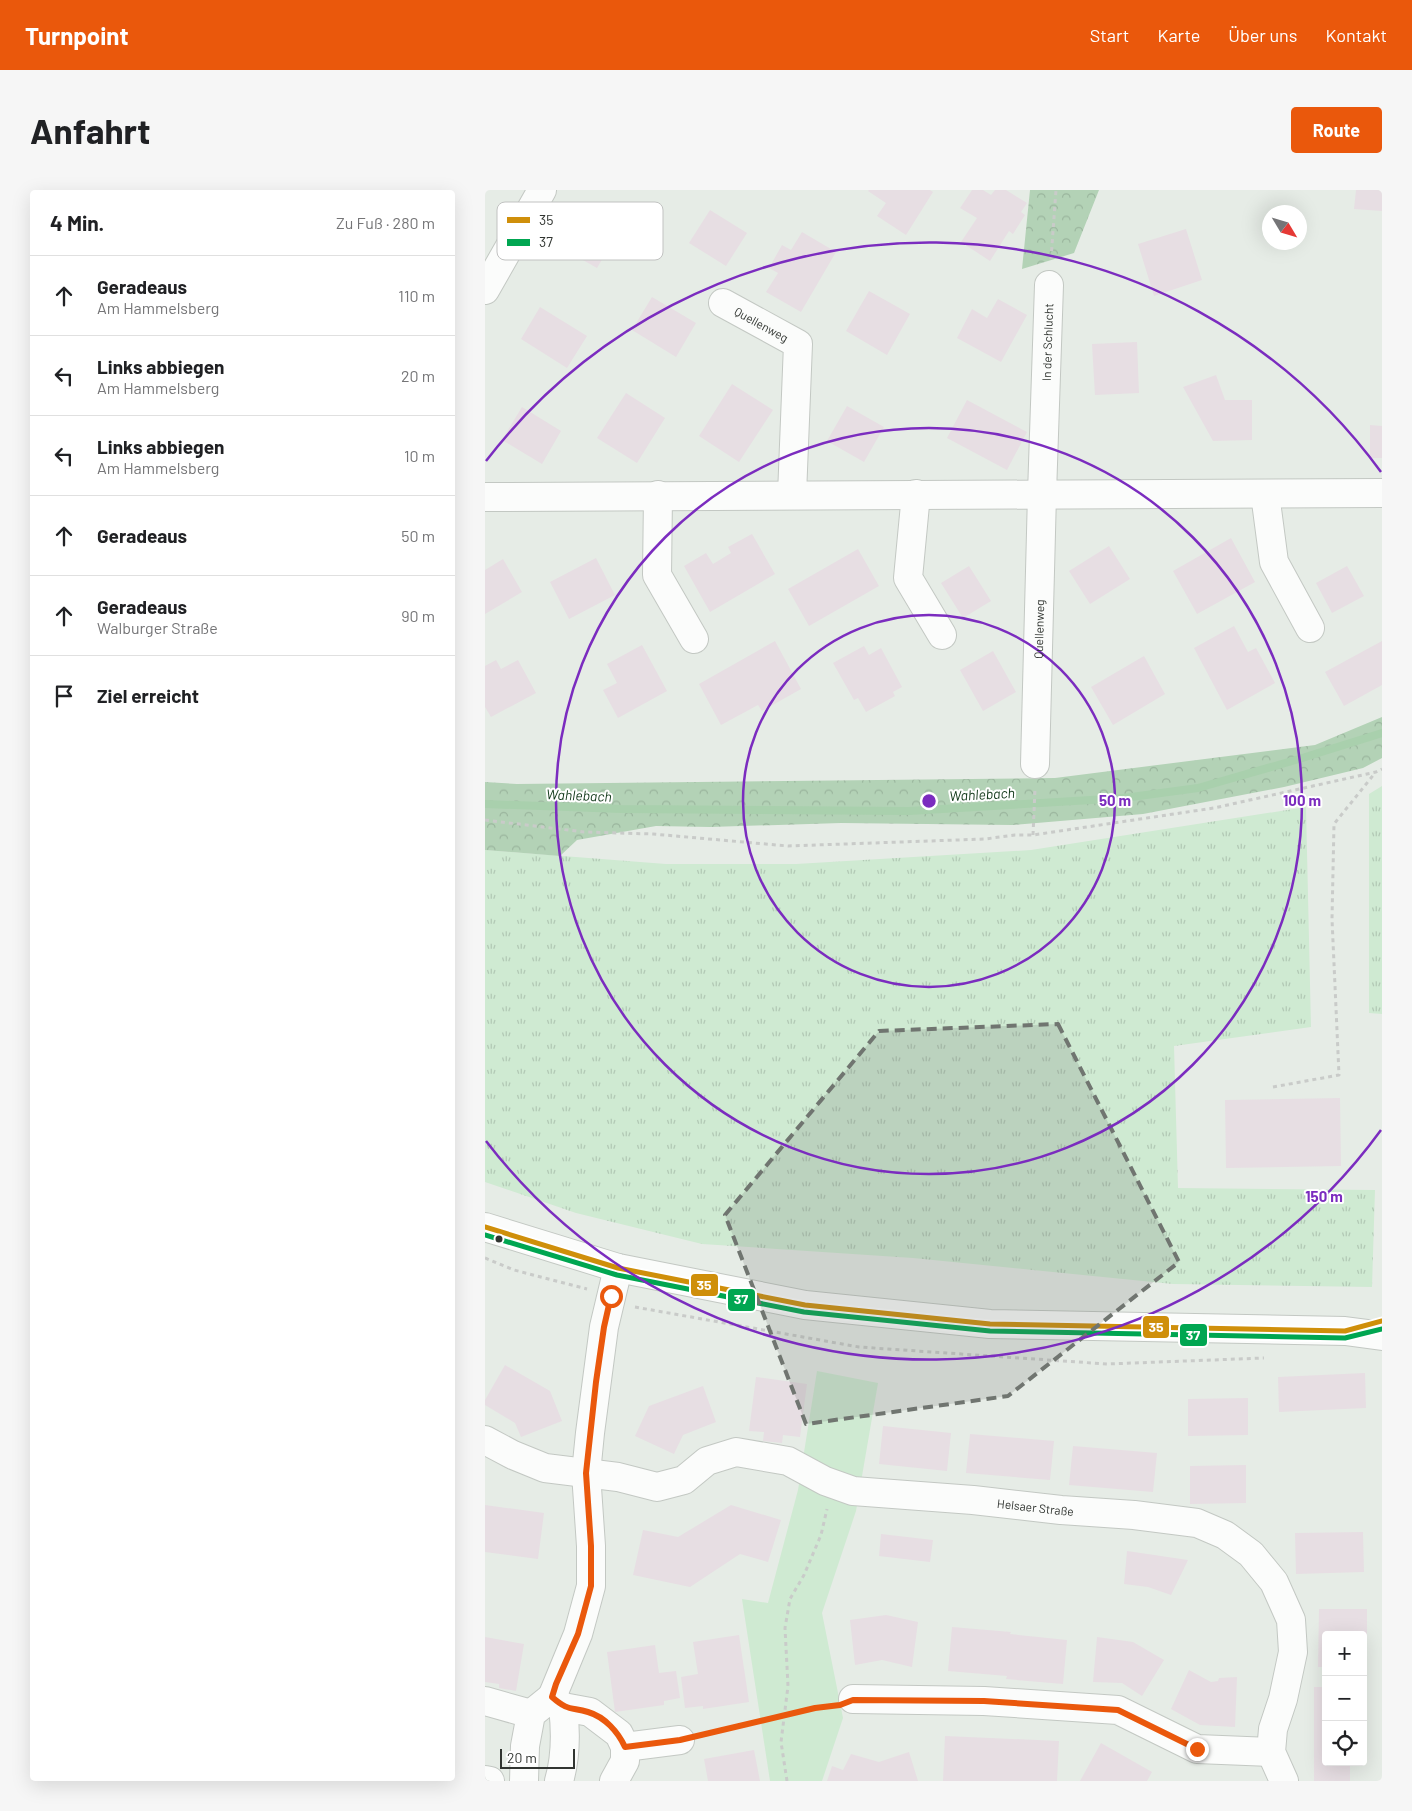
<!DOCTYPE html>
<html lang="de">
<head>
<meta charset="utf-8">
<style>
	body { margin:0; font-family:Barlow,sans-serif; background:#f6f6f6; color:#202124 }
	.controls { position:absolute; right:15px; bottom:15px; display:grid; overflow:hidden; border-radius:5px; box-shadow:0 5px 20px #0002 }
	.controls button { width:45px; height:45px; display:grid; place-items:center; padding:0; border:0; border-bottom:1px solid #e0e0e0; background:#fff; color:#202124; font:25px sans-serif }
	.compass { position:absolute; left:777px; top:15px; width:45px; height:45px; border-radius:50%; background:#fff; box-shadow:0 5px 20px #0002; rotate:128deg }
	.scale { position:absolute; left:15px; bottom:12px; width:75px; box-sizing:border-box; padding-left:5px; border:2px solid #313531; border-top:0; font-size:14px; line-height:18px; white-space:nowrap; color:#313531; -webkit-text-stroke:4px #fff; paint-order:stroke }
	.stop { position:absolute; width:15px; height:15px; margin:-11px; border:4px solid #ea580c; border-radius:50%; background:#fff }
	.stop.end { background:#ea580c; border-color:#fff; box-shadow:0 1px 5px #0008 }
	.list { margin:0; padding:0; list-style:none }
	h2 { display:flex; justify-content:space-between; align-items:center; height:65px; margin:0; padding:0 20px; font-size:21px }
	h2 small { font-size:16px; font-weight:400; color:#757577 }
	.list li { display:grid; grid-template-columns:32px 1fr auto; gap:15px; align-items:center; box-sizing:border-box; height:80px; padding:0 20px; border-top:1px solid #e0e0e0 }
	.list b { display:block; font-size:19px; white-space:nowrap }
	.list p { margin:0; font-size:16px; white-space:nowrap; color:#757577 }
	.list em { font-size:16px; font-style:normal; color:#757577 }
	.icon { flex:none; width:28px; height:28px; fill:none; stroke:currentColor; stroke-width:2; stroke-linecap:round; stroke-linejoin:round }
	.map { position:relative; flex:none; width:897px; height:1591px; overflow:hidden; border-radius:5px }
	header { display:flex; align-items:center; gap:30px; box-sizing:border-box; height:70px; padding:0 25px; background:#ea580c; color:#fff }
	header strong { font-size:24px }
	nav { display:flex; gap:28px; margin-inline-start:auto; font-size:18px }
	.intro { display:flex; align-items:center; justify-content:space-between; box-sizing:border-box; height:120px; padding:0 30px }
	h1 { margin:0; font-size:35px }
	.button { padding:12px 22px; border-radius:5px; background:#ea580c; color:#fff; font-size:18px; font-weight:700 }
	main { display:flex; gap:30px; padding:0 30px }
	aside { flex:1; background:#fff; border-radius:5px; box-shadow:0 5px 20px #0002 }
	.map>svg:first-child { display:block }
</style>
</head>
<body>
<header>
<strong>Turnpoint</strong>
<nav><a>Start</a><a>Karte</a><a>Über uns</a><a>Kontakt</a></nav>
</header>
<div class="intro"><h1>Anfahrt</h1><a class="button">Route</a></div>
<main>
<aside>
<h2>4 Min.<small>Zu Fuß · 280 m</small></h2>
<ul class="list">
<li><svg class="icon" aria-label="ahead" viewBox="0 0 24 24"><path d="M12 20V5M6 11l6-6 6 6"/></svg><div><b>Geradeaus</b><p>Am Hammelsberg</p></div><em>110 m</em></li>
<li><svg class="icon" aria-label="left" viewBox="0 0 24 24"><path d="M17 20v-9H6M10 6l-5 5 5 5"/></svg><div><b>Links abbiegen</b><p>Am Hammelsberg</p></div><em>20 m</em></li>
<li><svg class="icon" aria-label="left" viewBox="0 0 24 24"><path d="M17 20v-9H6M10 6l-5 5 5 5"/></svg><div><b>Links abbiegen</b><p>Am Hammelsberg</p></div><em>10 m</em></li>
<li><svg class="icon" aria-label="ahead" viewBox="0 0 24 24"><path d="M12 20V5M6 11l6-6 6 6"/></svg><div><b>Geradeaus</b></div><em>50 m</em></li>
<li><svg class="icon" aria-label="ahead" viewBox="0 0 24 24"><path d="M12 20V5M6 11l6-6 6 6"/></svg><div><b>Geradeaus</b><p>Walburger Straße</p></div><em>90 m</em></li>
<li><svg class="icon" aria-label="arrive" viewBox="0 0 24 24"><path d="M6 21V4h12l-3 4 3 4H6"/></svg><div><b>Ziel erreicht</b></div></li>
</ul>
</aside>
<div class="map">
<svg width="897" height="1591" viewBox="0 0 897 1591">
	<defs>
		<pattern id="grass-tufts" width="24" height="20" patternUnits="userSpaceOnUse" patternTransform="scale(1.25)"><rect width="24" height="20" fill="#cfead2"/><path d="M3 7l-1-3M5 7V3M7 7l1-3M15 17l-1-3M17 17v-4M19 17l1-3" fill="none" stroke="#b2c9b5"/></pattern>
		<pattern id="forest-crowns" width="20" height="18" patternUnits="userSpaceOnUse" patternTransform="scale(1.25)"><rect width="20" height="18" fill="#b3d2b6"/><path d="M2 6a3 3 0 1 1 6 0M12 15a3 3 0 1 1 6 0" fill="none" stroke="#9ab59d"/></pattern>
	</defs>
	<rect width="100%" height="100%" fill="#e6ece6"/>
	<path fill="url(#grass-tufts)" d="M897,596V824L884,823V604Z
		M821,617L826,837L689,856L693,998L890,1000L887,1097L688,1094L428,1068L217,1054L91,1023L0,992V660L181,674H311L546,660Z"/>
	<path fill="url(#forest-crowns)" d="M545,0H614L589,63L537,79Z
		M897,527V568L878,578L799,597L658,624L527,635L356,633L225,637L171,636L92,650L75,666L0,660V592L32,594L570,588L830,555Z"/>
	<path fill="#cfead2" d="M332,1181L393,1193L371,1321L337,1423L358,1528L337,1591H285L257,1409L283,1413L313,1300Z"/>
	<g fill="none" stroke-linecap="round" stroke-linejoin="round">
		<path stroke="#a9d0ad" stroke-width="8" d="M0,614L136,619L424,621L639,608L713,598L814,569L897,543"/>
	</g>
	<path fill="#e7dee3" d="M384,0H445L448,2L421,45L392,26L401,13L383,1Z
		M487,0H498L506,5L510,0H521L542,13L536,22L540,25L528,44L524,41L505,71L476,52L492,28L475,18Z
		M871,0H897V21L869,19Z
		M100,14L137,36L112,78L75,57Z
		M225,20L262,43L241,76L204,53Z
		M701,39L717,90L669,106L653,54Z
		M317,42L351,62L316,122L281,102L293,83L284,78L297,55L306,60Z
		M384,101L425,124L402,165L361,141Z
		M167,107L211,133L191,167L147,140Z
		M513,109L542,125L516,172L472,148L487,119L502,128Z
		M55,117L102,146L82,178L36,149Z
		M652,152L654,203L610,205L607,154Z
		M731,185L740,210H767V250L728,251L698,197Z
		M247,194L288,220L254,272L214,246Z
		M141,203L180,228L152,273L112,248Z
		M482,210L542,242L522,280L462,248Z
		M362,216L399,237L379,272L342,251Z
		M37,217L76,241L57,274L17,250Z
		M885,235L897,236V268H885Z
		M267,344L290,384L225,422L199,376L221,363L228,374L246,363L243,357Z
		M746,348L770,392L712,424L688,381Z
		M624,356L645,389L605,414L584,381Z
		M373,359L394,396L324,436L303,399Z
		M111,368L130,405L84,429L65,392Z
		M18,369L37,402L0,424V380Z
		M484,376L506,411L478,428L456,393Z
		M862,376L879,406L847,423L831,393Z
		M749,436L763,462L771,458L790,493L742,520L709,458Z
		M290,451L316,499L277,521L273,515L236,535L214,494Z
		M897,451V495L859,516L840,482Z
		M157,455L182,501L133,528L118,500L132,493L122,474Z
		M379,456L384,465L396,458L417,497L408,502L410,506L381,522L373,508L369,510L348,473Z
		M508,461L531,502L498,521L475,480Z
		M659,466L680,504L628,535L606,497Z
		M11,470L16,479L33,470L51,503L6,527L0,517V476Z
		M855,908L856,976L741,978L740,910Z
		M20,1175L65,1201L77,1231L36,1247L30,1233L0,1215V1210Z
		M880,1183L881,1218L794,1222L793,1187Z
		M271,1187L322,1194L315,1247L298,1245L297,1253L278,1251L279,1242L264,1241Z
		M218,1196L231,1232L198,1245L189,1264L150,1246L164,1216Z
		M763,1208V1245L703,1246V1209Z
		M398,1236L466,1243L462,1281L394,1274Z
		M485,1244L569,1251L565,1290L481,1283Z
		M588,1256L672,1263L668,1302L584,1295Z
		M761,1275V1313L705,1314V1276Z
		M0,1315L59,1323L53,1369L0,1362Z
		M246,1315L296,1330L283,1372L255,1364L205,1397L148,1385L158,1340L193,1347Z
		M878,1342L879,1382L811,1384L810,1343Z
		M396,1344L448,1350L445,1372L394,1366Z
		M642,1361L703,1370L686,1405L663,1397L639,1394Z
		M834,1419H882V1460H878V1445H841V1477H833Z
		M401,1425L433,1432L427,1477L397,1470L370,1475L365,1430Z
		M467,1437L526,1442L525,1444L582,1450L578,1494L521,1489L522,1486L463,1481Z
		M254,1445L264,1512L218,1519V1516L200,1518L196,1487L213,1484L208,1452Z
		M0,1447L39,1454L31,1501L14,1498V1494L0,1492Z
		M612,1447L648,1452L679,1470L657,1506L637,1493L608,1492Z
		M170,1455L174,1483L191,1481L195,1508L179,1511V1515L130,1522L122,1462Z
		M704,1480L726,1492L733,1491L734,1488L752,1487L750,1537L715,1535L686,1519Z
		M829,1497H841V1572H865V1591H829Z
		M460,1546L574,1551L572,1591H458Z
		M616,1553L667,1582L662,1591H595Z
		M269,1560L275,1591H223L219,1569Z
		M424,1562L433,1591H342L347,1576L358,1580L366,1564L394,1572Z"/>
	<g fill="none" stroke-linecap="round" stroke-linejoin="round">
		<g stroke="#c3c8c3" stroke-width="30">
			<g id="street">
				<path d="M0,100L57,0"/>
				<path id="s1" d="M238,113L313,154L307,305"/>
				<path d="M431,304L423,388L457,445"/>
				<path d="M780,304L789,372L825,438"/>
				<path d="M173,305L172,385L209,449"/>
				<path d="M0,307L897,303"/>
				<path id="s2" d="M550,574L557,304L564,95"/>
				<path id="s3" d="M0,1250L28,1265L60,1278L133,1287L172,1297L199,1290L222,1271L251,1262L303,1271L340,1291L368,1301L488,1310L576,1320L649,1325L712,1333L740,1345L766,1364L789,1392L806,1430L808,1462L798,1509L788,1539L786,1562L799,1591"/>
				<path d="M368,1509L499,1511L633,1520L712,1559L786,1562"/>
				<path d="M0,1511L46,1524"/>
				<path d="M78,1517L105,1522L134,1544L140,1557V1571L129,1591"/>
				<path d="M140,1557L195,1550"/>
				<path d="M0,1590L5,1591"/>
				<path d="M39,1591L40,1556L46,1524L67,1507"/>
				<path d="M74,1591C81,1567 81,1542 78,1517L67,1507L93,1444L106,1396V1356L101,1283L105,1243L119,1137L133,1078"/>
			</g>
		</g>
		<g stroke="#c3c8c3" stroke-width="30">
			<path id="secondary" d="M0,1037L133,1078L320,1115L505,1134L860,1141L897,1146"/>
		</g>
		<path stroke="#c9cbc9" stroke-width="3" stroke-dasharray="4 4" stroke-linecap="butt" d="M566,69L571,0
			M0,630L99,642L168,644L303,656L500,649L530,645H548L729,618L891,582L897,579
			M548,645L550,599
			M788,897L854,885L847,729L849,634L890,583
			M0,1068L29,1080L102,1099
			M150,1117L374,1157L622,1174L779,1168
			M221,1544L344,1516
			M302,1591L296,1552L303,1496L300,1438L305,1409L319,1385L336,1345L342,1319"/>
		<use href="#street" stroke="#fbfcfb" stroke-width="28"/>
		<use href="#secondary" stroke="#fbfcfb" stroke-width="28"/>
		<g stroke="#fff" stroke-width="9">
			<path id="bus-1" d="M0,1037L133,1078L320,1115L505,1134L860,1141L897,1131"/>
		</g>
		<g stroke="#fff" stroke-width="9">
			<path id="bus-2" d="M0,1045L132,1085L319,1122L505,1141L860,1148L897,1139"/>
		</g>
		<use href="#bus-1" stroke="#cf8f0a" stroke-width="5"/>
		<use href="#bus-2" stroke="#00a651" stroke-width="5"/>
	</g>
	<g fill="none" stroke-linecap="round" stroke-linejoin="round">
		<path stroke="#ea580c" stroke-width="6" d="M126,1106L119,1137L111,1192L101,1283L106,1356V1396L93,1444L71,1494L67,1507C83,1521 85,1517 103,1522C120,1527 133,1542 140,1557L195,1550L330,1518L355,1515L368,1510L499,1511L633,1520L712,1559"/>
	</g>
	<path fill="#707570" fill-opacity="0.2" stroke="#707570" stroke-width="4" stroke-dasharray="10 6" stroke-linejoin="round" d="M573,834L694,1072L523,1206L321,1234L240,1025L394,841Z"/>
	<g fill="none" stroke="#7b2cbf" stroke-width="2.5">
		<circle cx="444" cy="611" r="186"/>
		<circle cx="444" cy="611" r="373"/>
		<path d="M896 940A559 559 0 0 1 1 951M1 271A559 559 0 0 1 896 282"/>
	</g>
	<circle fill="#313531" stroke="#fff" stroke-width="2" cx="14" cy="1049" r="4.5"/>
	<g text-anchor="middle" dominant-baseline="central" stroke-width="4" stroke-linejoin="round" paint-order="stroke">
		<g font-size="12" fill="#313531" stroke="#fff">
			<text stroke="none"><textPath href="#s1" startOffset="44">Quellenweg</textPath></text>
			<text stroke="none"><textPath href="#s2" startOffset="422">In der Schlucht</textPath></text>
			<text stroke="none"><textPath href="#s2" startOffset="135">Quellenweg</textPath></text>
			<text stroke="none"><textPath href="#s3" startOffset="576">Helsaer Straße</textPath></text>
		</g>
		<g font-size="14" font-style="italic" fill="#113819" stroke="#fff">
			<text transform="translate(497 604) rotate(-3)">Wahlebach</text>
			<text transform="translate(94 605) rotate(2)">Wahlebach</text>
		</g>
	</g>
	<rect x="12" y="12" width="166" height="58" rx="8" fill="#fff" stroke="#c1c2c1" stroke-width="1"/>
	<rect x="22" y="27" width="23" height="6" fill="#cf8f0a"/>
	<rect x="22" y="49" width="23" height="7" fill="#00a651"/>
	<g font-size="14" fill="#313531">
		<text x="54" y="35">35</text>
		<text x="54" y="57">37</text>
	</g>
	<circle cx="444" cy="611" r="8" fill="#7b2cbf" stroke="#fff" stroke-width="2.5"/>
	<g font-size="15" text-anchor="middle" font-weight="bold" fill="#7b2cbf" stroke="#fff" stroke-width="4" stroke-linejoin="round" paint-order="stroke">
		<text x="630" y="616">50 m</text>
		<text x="817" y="616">100 m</text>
		<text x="839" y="1012">150 m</text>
	</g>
	<g stroke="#fff" stroke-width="2">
		<rect x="205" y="1083" width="29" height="24" rx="5" fill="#cf8f0a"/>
		<rect x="242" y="1098" width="29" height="24" rx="5" fill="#00a651"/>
		<rect x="657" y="1125" width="28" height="24" rx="5" fill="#cf8f0a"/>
		<rect x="694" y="1133" width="29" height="24" rx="5" fill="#00a651"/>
	</g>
	<g font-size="14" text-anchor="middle" font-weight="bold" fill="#fff">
		<text x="219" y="1100">35</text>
		<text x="256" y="1114">37</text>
		<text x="671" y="1142">35</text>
		<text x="708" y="1150">37</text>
	</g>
</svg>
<div class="controls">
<button>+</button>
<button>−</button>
<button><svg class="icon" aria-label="locate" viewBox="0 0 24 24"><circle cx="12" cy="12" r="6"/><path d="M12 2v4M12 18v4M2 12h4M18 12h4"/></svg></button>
</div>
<svg class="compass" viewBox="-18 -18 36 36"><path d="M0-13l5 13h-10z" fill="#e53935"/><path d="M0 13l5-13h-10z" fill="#757577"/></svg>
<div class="scale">20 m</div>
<div class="stop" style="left:126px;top:1106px"></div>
<div class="stop end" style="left:712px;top:1559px"></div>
</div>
</main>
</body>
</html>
